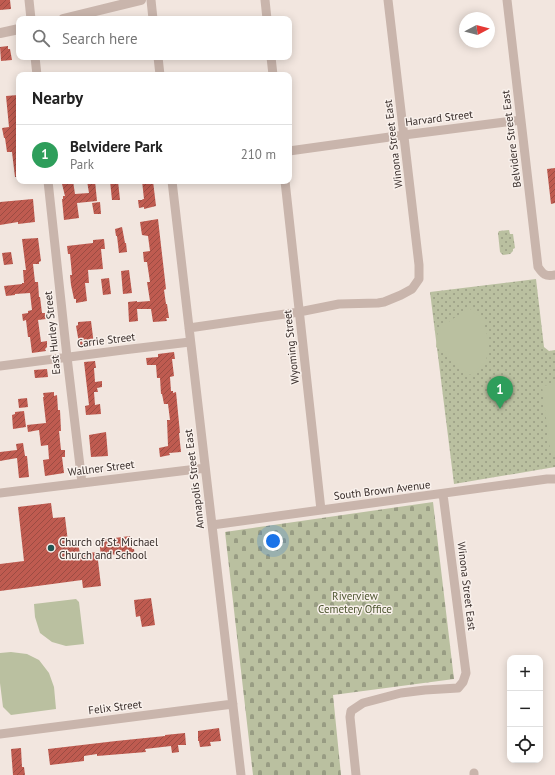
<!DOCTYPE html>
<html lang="en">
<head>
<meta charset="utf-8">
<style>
	body { margin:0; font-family:"PT Sans",sans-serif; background:#f6f6f6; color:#222 }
	.controls { position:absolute; right:12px; bottom:12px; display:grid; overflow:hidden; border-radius:8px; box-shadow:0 2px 10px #0003 }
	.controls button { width:36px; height:36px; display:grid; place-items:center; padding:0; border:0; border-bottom:1px solid #e0e0e0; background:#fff; color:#222; font:20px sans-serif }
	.compass { position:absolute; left:459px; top:12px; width:36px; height:36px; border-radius:50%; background:#fff; box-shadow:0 2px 10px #0003; rotate:83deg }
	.you { position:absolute; left:273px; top:541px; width:14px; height:14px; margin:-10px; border:3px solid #fff; border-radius:50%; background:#1a73e8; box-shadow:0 0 0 6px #1a73e833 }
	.badge { display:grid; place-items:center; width:26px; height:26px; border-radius:50%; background:#225753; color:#fff; font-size:13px; font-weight:700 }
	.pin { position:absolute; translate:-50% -33px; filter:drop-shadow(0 1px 2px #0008) }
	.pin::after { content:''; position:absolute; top:21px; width:14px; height:12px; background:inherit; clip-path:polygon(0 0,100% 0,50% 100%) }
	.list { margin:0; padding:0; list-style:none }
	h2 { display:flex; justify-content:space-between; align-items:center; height:52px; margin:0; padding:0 16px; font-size:17px }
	h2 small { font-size:13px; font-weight:400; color:#767676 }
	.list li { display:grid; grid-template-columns:26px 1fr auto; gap:12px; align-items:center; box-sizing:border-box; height:60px; padding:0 16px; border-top:1px solid #e0e0e0 }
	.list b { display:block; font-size:15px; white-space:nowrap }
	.list p { margin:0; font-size:13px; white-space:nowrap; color:#767676 }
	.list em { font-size:13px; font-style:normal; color:#767676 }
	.icon { flex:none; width:22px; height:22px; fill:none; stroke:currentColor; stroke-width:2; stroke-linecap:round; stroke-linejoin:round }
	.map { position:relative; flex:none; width:555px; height:775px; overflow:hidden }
	.search { position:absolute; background:#fff; box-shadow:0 2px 10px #0003; left:16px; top:16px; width:276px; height:44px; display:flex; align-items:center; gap:10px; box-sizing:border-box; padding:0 14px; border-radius:8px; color:#767676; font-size:15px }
	.panel { position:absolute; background:#fff; box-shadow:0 2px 10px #0003; left:16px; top:72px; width:276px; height:112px; border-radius:8px }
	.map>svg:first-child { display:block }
</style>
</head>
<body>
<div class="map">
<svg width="555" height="775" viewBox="0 0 555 775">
	<defs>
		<pattern id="grass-dots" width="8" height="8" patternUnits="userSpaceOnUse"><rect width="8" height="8" fill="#bac0a0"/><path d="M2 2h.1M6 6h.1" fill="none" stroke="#989c83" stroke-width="1.8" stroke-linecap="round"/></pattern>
		<pattern id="cemetery-stones" width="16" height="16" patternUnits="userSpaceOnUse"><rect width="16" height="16" fill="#bac0a0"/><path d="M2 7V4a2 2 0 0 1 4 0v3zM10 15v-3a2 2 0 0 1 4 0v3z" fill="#989c83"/></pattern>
		<pattern id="building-hatch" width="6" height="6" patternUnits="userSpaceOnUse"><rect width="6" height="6" fill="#bf5b50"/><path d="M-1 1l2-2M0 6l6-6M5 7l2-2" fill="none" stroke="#9c4c43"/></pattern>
	</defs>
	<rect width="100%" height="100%" fill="#f2e6df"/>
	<path fill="url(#grass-dots)" d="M509,230L510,234H513L515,248L513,249V251L510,254L503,255L500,252L498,233L499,231Z
		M536,279L544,347L549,351L555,350V467L454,484L430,292Z"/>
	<path fill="url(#cemetery-stones)" d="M433,502L454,679L333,695L341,775H253L225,532Z"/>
	<path fill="#bac0a0" d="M469,308L483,320L489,342L486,362L470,375L436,347L438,329Z
		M555,384V453L550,449L542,386Z
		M76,599L79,602L84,644L66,646L52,642L40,633L35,617L34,604Z
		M11,652L27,654L39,660L49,673L54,687L56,709L11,715L3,707L0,683V653Z"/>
	<path fill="url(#building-hatch)" d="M0,0H10L11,9L0,10Z
		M8,46V49H10L12,60L1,61L0,47Z
		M18,95L19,97V177H15L12,152H7L5,138H4L2,128L9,127L6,96Z
		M555,168V203L551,204L547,169Z
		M63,181H73L75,194L89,193L87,181H95L97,201L77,203L79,218L64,220L62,199H63V196H65L62,184H63Z
		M110,181H118L120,200H112Z
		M142,181H153L156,206L144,209V207L139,208L138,200H143L142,199H144Z
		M33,199L35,222L18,224V222L0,225V202Z
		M100,202L101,214H94L92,203Z
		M158,219L166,289L164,290L166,304H167L169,318H166L167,321L153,322L151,309H137L138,321L129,322L128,302L137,301V302L150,301L147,282H150L147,262H144L143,252L150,251L148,236L142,235L140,222Z
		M122,227L125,243H126L127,252L119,253L117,236H116L115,229Z
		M38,238L41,261L39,262V264H33L35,282H38L39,297H40L42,313H45L46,319L38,320L41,342L47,341V347L45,349L46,351L32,353L30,337H28L26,320L23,321L22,314L28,313V311L32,310L30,293L15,294V295L6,296L4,286L22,284V283H24L23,270H26L22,239Z
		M104,239L105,249H101L103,269L88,270L89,283H85L87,301L76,303V299H74L71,285L70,275H72L70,254H68L67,246L93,243V240Z
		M11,252L13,264L4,265L2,253Z
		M129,270L132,293L123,294L121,271Z
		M109,278L111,294L103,295L101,279Z
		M91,321L94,345L80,347V343H79L76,326L78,325V322Z
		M174,352L175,359H172L174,376L170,377L171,391H173V393L176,392L180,433H179L181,452L169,453L170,455L160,457L159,448L168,446L167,420H170L168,404H164L162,394H161L160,378H157L156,365H147L146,358L158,357V354Z
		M95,361L96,368H94L95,382L102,381V387L97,388L98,392H94L95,405L100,404L101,414L86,415L85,406L89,405L84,362Z
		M47,369L48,377L35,378L34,370Z
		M54,392V396L57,395L58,410H60L61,431H59L61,450H65V457H62L64,473L45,476L43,460L49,459L48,445L41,446L39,430L28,432L27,425L46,423L43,397H44L43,393Z
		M27,398L28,407L19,408L18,399Z
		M24,411L26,427L13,429L12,415L15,414V412Z
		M106,432L108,456L91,457L89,435Z
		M23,443L25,456H27L29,477L19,478L17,458L0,461V452L17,450L16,444Z
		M51,503L53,518L65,517L68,542H69V544L78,543L80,554L97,552L101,586L83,588L82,580L0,591V564L24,561L18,507Z
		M130,536L132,549H134L135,556L119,558L118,554L101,556L99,540Z
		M151,598L155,625L142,627L140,616L136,617L134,600Z
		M219,728L221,741L210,742L211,746L200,747L199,741H198V731Z
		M185,733L186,745H178L179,752L172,753L171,746L145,749L146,752L97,756V754L84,756V761L50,765L48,749L116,741L165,736V735Z
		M21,748L22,767H24L25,775H13L11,749Z"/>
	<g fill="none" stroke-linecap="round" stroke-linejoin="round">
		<path stroke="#c9b5ac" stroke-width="9" d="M29,0L31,19
			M151,0L153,19
			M265,0L267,19
			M507,0L538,267C543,274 545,277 555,275
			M35,57L37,75
			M158,57L160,75
			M271,57L273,75
			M289,151L404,135L521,120
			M48,181L67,357L82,483
			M172,181L241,775
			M285,181L321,510
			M189,328L299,312L339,304L378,303L384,302L401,295L412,289L419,279V265L388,0
			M0,366L123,350L190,342
			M0,493L205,468
			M212,525L547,479H555
			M0,734L233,704
			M474,773V775
			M356,775L350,717L351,711L363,703L401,693L425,690L458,688L463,682L466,673L443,494"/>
		<path stroke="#c9b5ac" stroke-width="10" d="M63,19L141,0
			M0,33L19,29"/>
	</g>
	<circle fill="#225753" stroke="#f9f1ec" stroke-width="1.5" cx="51" cy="548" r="4"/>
	<g text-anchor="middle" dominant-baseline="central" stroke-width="3" stroke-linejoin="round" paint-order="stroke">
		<g font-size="11" fill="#382d2a" stroke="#f9f1ec">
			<text transform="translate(439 118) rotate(-7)">Harvard Street</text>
			<text transform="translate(511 139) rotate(-97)">Belvidere Street East</text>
			<text transform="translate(393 144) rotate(-97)">Winona Street East</text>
			<text transform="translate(52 333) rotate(-96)">East Hurley Street</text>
			<text transform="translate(106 340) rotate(-7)">Carrie Street</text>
			<text transform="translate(291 347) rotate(-96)">Wyoming Street</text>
			<text transform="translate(101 468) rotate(-7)">Wallner Street</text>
			<text transform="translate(194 479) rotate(-97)">Annapolis Street East</text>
			<text transform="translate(382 490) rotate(-7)">South Brown Avenue</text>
			<text transform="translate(467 586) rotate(83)">Winona Street East</text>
			<text transform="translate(115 707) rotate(-7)">Felix Street</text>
		</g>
		<g font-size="11" fill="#382d2a" stroke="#f9f1ec" text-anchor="start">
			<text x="59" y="542">Church of St. Michael<tspan x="59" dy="13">Church and School</tspan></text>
		</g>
		<g font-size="11" fill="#4c552f" stroke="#f9f1ec">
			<text x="355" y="596">Riverview<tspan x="355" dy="13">Cemetery Office</tspan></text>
		</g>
	</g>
</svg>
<div class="controls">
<button>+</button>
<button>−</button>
<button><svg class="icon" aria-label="locate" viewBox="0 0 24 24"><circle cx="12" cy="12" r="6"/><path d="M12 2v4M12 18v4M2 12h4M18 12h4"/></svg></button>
</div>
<svg class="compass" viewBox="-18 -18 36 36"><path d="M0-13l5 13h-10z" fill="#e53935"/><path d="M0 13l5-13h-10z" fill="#767676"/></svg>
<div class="you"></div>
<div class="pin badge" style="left:500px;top:409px;background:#2e9e5b">1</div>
<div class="search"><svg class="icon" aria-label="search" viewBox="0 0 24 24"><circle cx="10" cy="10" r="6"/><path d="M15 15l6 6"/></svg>Search here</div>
<section class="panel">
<h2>Nearby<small></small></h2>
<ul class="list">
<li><span class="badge" style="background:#2e9e5b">1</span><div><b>Belvidere Park</b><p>Park</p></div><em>210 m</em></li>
</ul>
</section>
</div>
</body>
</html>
